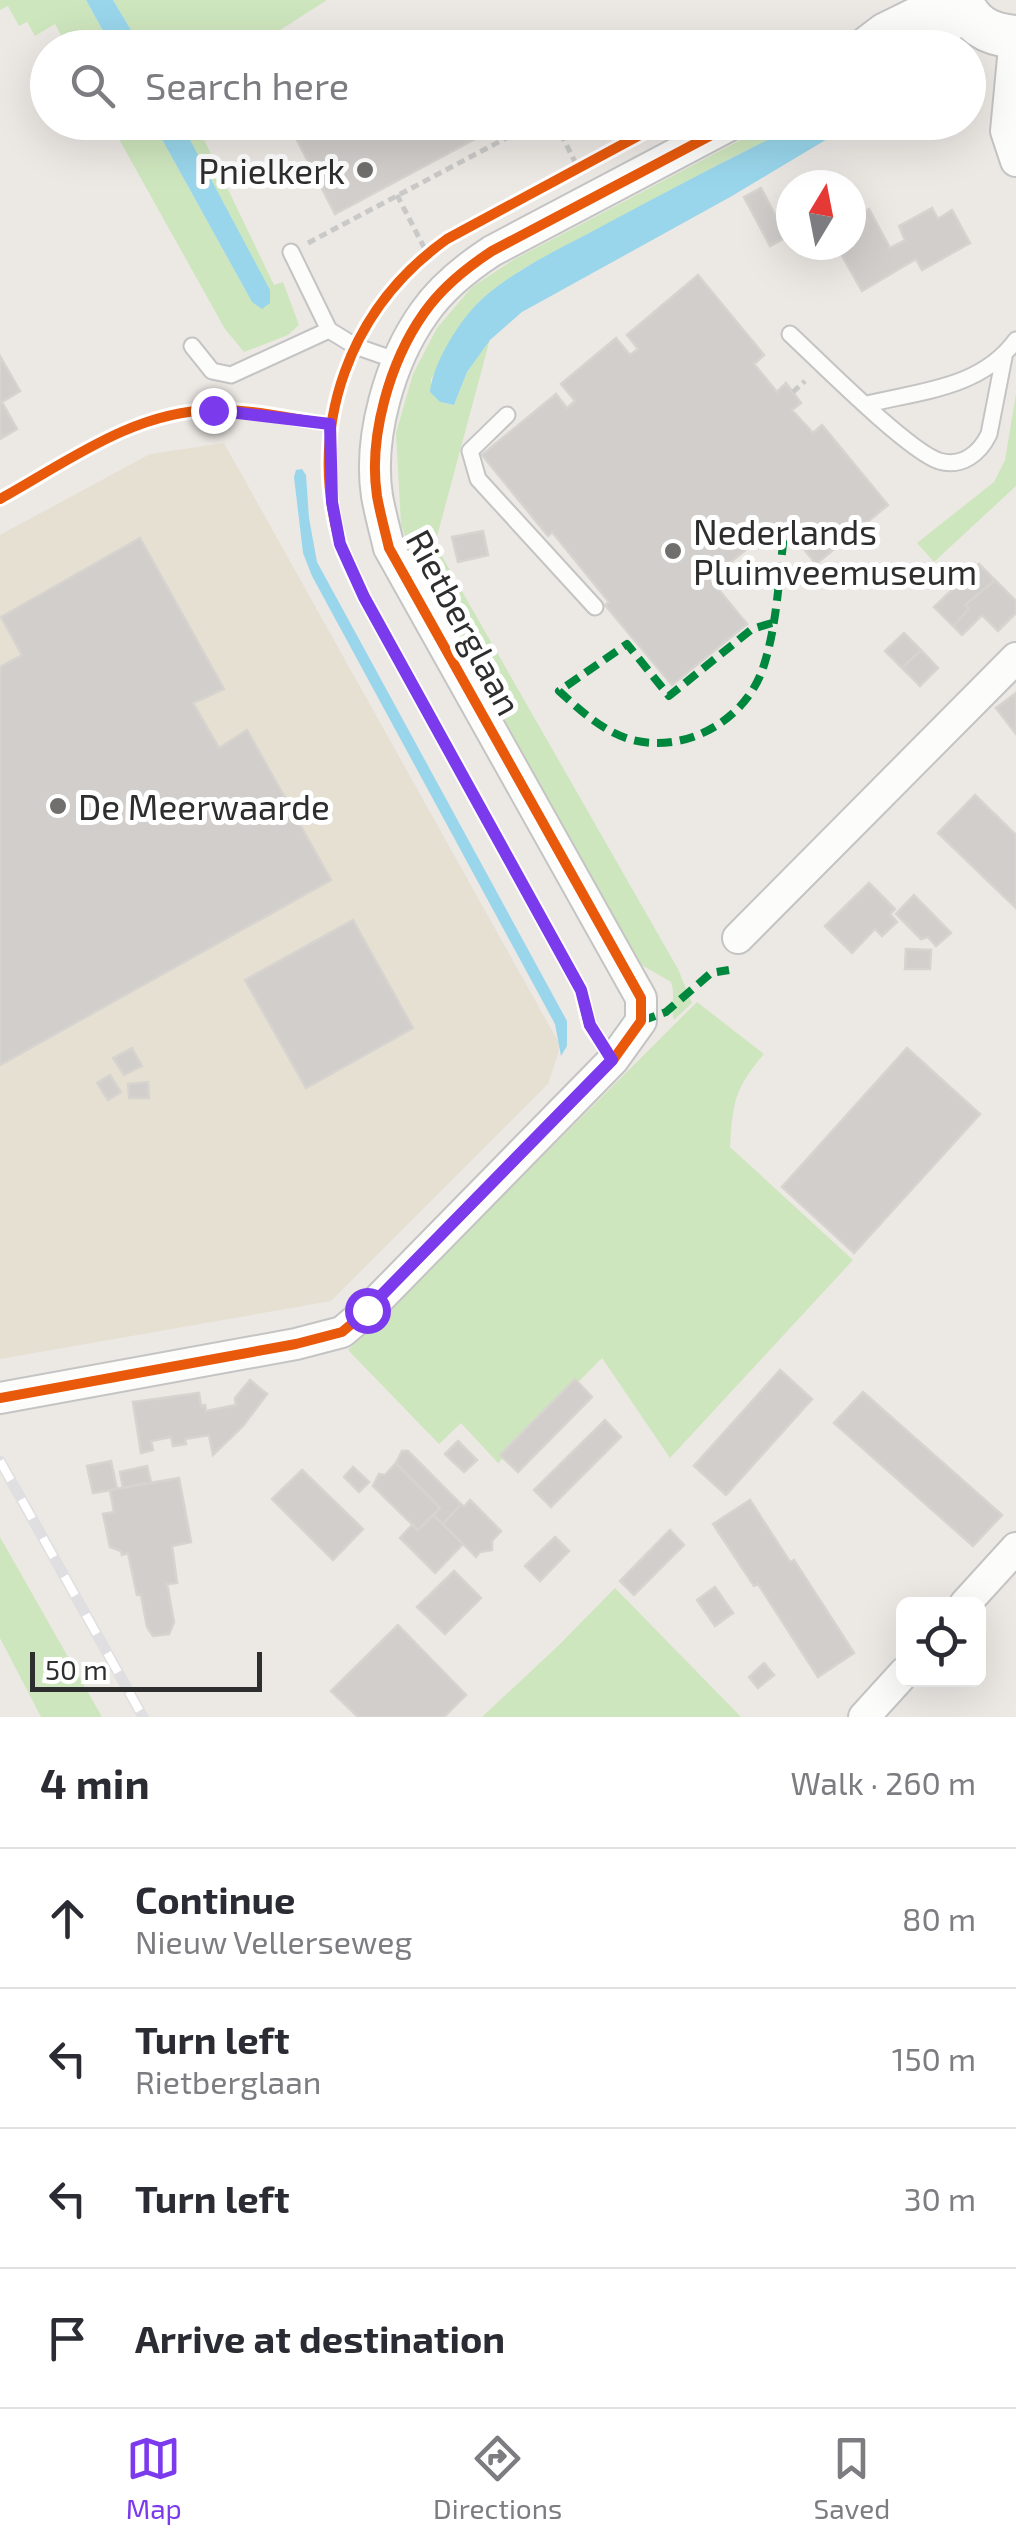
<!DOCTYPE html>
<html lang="en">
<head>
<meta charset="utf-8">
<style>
	body { margin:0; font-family:"Exo 2",sans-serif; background:#f7f7f7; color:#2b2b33 }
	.controls { position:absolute; right:30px; bottom:30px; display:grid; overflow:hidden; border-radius:15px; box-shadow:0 10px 40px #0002 }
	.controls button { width:90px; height:90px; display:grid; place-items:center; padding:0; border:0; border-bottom:2px solid #e1e1e2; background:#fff; color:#2b2b33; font:50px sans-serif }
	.compass { position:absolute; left:776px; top:170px; width:90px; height:90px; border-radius:50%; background:#fff; box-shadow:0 10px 40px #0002; rotate:10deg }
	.scale { position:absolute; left:30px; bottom:25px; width:232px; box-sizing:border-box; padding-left:10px; border:5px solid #2e2e2e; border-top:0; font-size:28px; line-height:35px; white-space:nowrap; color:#2e2e2e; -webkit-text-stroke:8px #fff; paint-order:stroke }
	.stop { position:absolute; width:30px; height:30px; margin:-22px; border:8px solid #7c3aed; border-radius:50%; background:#fff }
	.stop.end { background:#7c3aed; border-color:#fff; box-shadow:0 2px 10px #0008 }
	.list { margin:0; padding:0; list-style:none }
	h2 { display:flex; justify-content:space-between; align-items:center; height:130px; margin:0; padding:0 40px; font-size:42px }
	h2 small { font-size:32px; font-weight:400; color:#7c7c81 }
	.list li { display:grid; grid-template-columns:65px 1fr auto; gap:30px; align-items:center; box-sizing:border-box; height:140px; padding:0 40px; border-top:2px solid #e1e1e2 }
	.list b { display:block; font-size:38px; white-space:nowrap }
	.list p { margin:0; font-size:32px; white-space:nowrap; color:#7c7c81 }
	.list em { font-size:32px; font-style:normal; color:#7c7c81 }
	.icon { flex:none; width:55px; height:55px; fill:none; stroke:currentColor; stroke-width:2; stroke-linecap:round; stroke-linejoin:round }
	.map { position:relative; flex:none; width:1016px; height:1717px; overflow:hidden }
	.search { position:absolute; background:#fff; box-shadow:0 10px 40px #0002; left:30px; right:30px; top:30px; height:110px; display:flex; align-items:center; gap:25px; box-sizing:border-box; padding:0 35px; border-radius:55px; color:#7c7c81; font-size:38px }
	.sheet { height:690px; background:#fff }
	nav { display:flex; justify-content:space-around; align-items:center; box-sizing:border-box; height:140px; border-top:2px solid #e1e1e2; background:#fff; font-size:28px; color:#7c7c81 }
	nav a { display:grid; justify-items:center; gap:5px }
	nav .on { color:#7c3aed }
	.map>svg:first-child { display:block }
</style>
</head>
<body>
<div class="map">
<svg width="1016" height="1717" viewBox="0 0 1016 1717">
	<rect width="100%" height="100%" fill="#ece8e4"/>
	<path fill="#e6e0d3" d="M224,443L559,1043L558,1054L548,1084L331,1301L0,1359V535L150,454Z"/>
	<path fill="#cee6be" d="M0,0H86L112,47H68L55,24L35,36L27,22L19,26L8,6L0,10Z
		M113,0H327L252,48L141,47Z
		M110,123H153L252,302L262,308L181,123H196L274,285L283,282L299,325L288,335L244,352L225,329Z
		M773,123H805L731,158L521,270L479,301L431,379V392L440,402L454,405L467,372L490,339L435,544L678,969L692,1003L674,1020C670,1011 676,995 671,982L640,964L635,955L417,568L401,525L396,433L413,374L437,328L472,287L513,260Z
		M1016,394V486L934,562L917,543L994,482L1005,460Z
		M697,1002L764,1054C734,1089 733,1102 730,1147L853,1260L670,1458L602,1358L498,1463L461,1423L439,1444L348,1350Z
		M0,1537L102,1717H41L39,1713L0,1638Z
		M615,1588L741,1717H482L559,1645Z"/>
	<path fill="#99d6ec" d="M86,0H113L141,47H112Z
		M805,122L854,123L732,196L522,312L490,340L467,372L454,405L440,402L430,392C433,363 460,319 482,299C518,267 564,247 606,224C672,189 737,154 805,122Z
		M153,123H181L270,290V303L262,309L252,302Z
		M302,469L306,475L309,518L317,562L567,1021V1046L561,1056L555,1024L312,576L303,553L294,477L296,470Z"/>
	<path fill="#d1cecb" stroke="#d7d4d0" stroke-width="2.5" d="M333,122H499L501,125L335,214L297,140Z
		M761,188L787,237L770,246L744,197Z
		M932,208L938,219L952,210L970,243L922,270L916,259L862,291L836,245H851V219L869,209L890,248L905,240L899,226Z
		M698,275L764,355L754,364L777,392L786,383L801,403L792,410L813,433L822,425L888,505L816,564L781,521L710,579L747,624L672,685L605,605L609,602L552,532L548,536L482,455L556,394L567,408L575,401L561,384L616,338L630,355L638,349L627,335Z
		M0,356L20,391L2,402L17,429L0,439Z
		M483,531L488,555L458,562L452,537Z
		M140,538L224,689L193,703L219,748L247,730L331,880L0,1065V667L22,655L1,617Z
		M979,564L995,580L965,605L969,609L953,626L934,607L953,589L949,585L961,573L966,577Z
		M995,580L1016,601V613L998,631L982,615L962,635L953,626L969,609L965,605Z
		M904,633L921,650L902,668L885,651Z
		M921,650L938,668L920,686L902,668Z
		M1016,693V734L996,708Z
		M975,795L1016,835V908L938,833Z
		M869,883L895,909L890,914L897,922L882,936L875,929L852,953L825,926Z
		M914,895L951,933L936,946L928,937L921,939L896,914Z
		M353,920L413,1028L306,1088L245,980Z
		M906,949L931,950L930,969H905Z
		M132,1048L142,1066L124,1075L113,1058Z
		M907,1048L980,1114L854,1253L782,1187Z
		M110,1075L121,1092L108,1100L97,1083Z
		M148,1082L149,1098H129L128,1084Z
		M780,1370L812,1399L726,1495L694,1466Z
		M575,1379L592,1397L518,1472L500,1455Z
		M250,1380L267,1394L243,1426L213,1455L209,1435L185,1439L186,1444L173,1446L171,1437L151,1441L153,1450L141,1453L133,1402L199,1393L201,1406L205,1405L206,1411L236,1405L235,1398Z
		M863,1392L1002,1515L973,1546L834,1423Z
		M605,1420L621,1437L551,1507L534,1490Z
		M458,1441L477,1460L464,1472L445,1454Z
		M402,1451H408L461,1504L443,1524L433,1515L440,1508L396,1463Z
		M111,1461L117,1489L93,1493L87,1466Z
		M396,1463L440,1508L418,1530L373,1486L379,1474L385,1475Z
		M147,1466L151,1482L123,1488L120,1472Z
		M353,1467L369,1482L359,1492L344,1477Z
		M302,1470L363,1529L333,1560L272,1499Z
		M179,1478L191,1542L172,1546L177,1583L167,1584L174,1622L169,1634L153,1636L147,1627L141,1595H137L128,1553L122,1555L121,1551L110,1547L103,1514L114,1512L110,1490Z
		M470,1500L501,1531L492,1541V1550L480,1552L476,1557L443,1524L461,1504L464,1507Z
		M750,1500L790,1562L794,1560L854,1653L818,1677L758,1584L754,1586L713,1524Z
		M433,1515L463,1544L435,1573L400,1538L412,1525L418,1530Z
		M670,1530L684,1545L634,1595L620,1581Z
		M555,1537L569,1551L540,1581L525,1566Z
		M454,1571L481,1598L445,1634L417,1607Z
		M715,1587L733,1613L715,1626L697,1600Z
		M398,1625L466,1695L444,1717H358L331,1691Z
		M764,1663L774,1675L758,1688L749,1677Z"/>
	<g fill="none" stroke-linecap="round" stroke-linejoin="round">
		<g stroke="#c5c4c5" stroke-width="19">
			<path id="service" d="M291,252L329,330L355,346L398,361
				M790,334C819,361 907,450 939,461C962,468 980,453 989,434L1004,357
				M192,346L212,371L231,375L329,330
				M867,404C921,391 981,388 1016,340
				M507,415L470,451L478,479L595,607"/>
		</g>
		<g stroke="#c5c4c5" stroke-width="34">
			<path id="minor" d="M1015,37L1006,131L1016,161
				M858,48L883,29L942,0
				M907,48L970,16
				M738,938L1016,658
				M0,1398L296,1344L342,1332L367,1311L613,1060L641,1021V998L389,548C385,531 380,513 377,496C368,437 390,361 424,313C442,287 466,268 492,251L736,122
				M965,1604L1016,1548
				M864,1717L904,1673"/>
		</g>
		<g stroke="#c5c4c5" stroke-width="46">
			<path id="secondary" d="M961,0C971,26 990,35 1016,37"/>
		</g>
		<path stroke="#c9c9c8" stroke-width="5" stroke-dasharray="8 5" stroke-linecap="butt" d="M555,122L578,168
			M397,195L427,253
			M308,243L525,128L529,122
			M793,392L805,381"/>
		<use href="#service" stroke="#fcfcfb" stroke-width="15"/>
		<use href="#minor" stroke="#fcfcfb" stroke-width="30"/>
		<use href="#secondary" stroke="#fcfcfb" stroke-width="42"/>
		<g stroke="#dfdfe1" stroke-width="11">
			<path id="rail" d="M0,1461L143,1717"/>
		</g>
		<use href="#rail" stroke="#fff" stroke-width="8" stroke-dasharray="22" stroke-linecap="butt"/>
		<path stroke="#00873e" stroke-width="8" stroke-dasharray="15 8" stroke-linecap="butt" d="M772,623L752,629L669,696L627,644L559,691C580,710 601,730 629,739C684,755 747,721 764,665C777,624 779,577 784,535L776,525
			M641,1021L666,1012L711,973L729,970"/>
		<g stroke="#fff" stroke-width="16">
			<path id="cycleway" d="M0,499C67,462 134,411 213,410C252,409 292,419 330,424
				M613,1060L589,1025L581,990L364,597C356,579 345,559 339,540C308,424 349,309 447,239L664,122
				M0,1398L296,1344L342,1332L367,1311L613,1060L641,1021V998L389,548C385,531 380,513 377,496C368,437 390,361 424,313C442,287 466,268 492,251L736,122"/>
		</g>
		<use href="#cycleway" stroke="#e8590c" stroke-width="10"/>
	</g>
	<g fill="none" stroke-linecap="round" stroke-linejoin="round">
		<path stroke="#7c3aed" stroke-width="12" d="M213,410L330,424L332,502L340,544L364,597L581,990L590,1025L612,1060L367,1310"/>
	</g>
	<g fill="#706f6e" stroke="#fff" stroke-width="4">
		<circle cx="365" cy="170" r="10"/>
		<circle cx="673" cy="551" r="10"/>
		<circle cx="58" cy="806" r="10"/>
	</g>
	<g text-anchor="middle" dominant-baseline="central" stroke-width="10" stroke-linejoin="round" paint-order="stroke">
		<g font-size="35" fill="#2e2e2e" stroke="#fff" text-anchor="start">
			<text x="345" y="170" text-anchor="end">Pnielkerk</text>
			<text x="693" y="531">Nederlands<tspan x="693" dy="40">Pluimveemuseum</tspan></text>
			<text x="78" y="806">De Meerwaarde</text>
		</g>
		<g font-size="35" fill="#2e2e2e" stroke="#fff">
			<text transform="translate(465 622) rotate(62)">Rietberglaan</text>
		</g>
	</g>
</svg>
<div class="controls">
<button><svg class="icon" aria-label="locate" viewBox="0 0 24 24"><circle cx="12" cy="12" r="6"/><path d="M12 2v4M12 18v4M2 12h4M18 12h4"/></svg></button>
</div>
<svg class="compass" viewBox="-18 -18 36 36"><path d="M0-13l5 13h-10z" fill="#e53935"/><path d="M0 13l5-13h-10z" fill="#7c7c81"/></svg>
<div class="scale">50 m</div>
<div class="stop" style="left:367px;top:1310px"></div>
<div class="stop end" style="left:213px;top:410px"></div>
<div class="search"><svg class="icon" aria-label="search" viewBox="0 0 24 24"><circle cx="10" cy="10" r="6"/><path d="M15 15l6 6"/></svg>Search here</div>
</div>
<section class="sheet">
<h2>4 min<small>Walk · 260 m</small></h2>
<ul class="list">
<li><svg class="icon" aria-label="ahead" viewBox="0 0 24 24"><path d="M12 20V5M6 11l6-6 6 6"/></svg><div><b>Continue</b><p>Nieuw Vellerseweg</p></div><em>80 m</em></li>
<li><svg class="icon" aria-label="left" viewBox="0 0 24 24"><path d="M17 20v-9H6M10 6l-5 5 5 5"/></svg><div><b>Turn left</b><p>Rietberglaan</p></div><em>150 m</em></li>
<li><svg class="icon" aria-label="left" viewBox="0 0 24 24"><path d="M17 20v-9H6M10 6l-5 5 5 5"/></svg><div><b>Turn left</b></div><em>30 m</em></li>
<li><svg class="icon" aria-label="arrive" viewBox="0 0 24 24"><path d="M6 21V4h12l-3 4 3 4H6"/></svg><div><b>Arrive at destination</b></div></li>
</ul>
</section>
<nav>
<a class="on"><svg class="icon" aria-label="map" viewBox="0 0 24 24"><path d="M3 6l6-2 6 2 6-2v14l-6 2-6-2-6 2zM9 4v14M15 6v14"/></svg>Map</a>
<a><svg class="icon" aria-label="directions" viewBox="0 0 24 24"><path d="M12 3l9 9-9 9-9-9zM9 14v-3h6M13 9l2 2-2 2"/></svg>Directions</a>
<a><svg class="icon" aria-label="saved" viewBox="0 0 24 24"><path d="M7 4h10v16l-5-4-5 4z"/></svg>Saved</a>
</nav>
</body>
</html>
